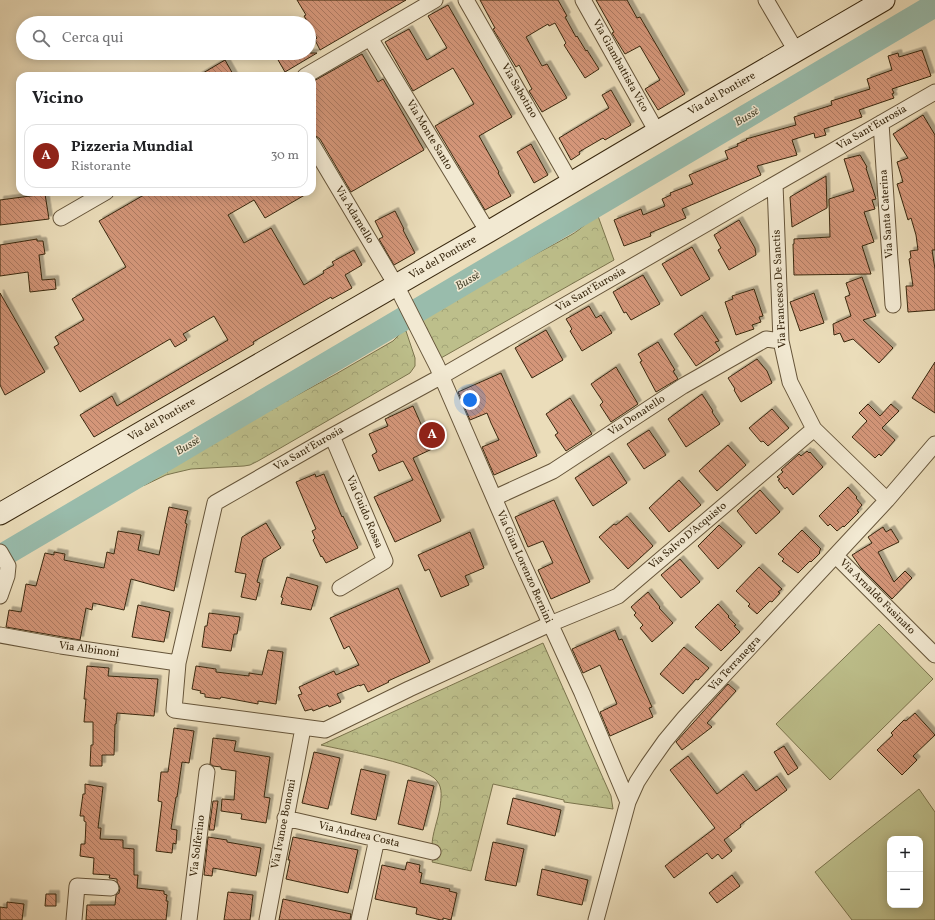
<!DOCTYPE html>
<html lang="it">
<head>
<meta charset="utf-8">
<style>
	body { margin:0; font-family:Vollkorn,serif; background:#f2f2f2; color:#202124 }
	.controls { position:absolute; right:12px; bottom:12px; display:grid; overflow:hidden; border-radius:8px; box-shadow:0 2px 10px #0003 }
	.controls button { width:36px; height:36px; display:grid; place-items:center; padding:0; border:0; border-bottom:1px solid #e0e0e0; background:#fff; color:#202124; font:20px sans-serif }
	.you { position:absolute; left:470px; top:400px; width:14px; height:14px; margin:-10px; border:3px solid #fff; border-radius:50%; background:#1a73e8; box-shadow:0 0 0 6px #1a73e833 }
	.badge { display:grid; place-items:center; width:26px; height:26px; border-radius:50%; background:#8f2418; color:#fff; font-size:13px; font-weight:700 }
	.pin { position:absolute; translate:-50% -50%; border:2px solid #fff; box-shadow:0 1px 4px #0006 }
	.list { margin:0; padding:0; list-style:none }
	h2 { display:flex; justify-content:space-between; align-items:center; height:52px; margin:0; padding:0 16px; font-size:17px }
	h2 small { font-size:13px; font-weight:400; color:#757577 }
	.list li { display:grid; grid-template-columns:26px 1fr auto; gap:12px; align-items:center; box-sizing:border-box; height:64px; margin:0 8px 8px; padding:0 8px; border:1px solid #e0e0e0; border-radius:12px }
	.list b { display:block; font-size:15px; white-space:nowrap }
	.list p { margin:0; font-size:13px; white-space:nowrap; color:#757577 }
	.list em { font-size:13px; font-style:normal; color:#757577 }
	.icon { flex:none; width:22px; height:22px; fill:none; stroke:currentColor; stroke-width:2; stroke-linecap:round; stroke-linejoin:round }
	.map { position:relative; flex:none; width:935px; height:920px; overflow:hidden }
	.search { position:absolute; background:#fff; box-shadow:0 2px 10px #0003; left:16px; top:16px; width:300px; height:44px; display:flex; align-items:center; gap:10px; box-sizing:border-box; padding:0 14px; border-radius:22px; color:#757577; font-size:15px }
	.panel { position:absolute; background:#fff; box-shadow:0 2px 10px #0003; left:16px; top:72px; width:300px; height:124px; border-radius:12px }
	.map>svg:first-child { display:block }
</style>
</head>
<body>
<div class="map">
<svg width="935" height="920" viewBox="0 0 935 920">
	<defs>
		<pattern id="forest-crowns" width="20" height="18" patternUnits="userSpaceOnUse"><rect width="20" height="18" fill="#bdbf8b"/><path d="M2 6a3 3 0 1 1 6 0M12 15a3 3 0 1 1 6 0" fill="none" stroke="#a3a477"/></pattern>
		<pattern id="building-back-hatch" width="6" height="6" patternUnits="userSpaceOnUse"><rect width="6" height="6" fill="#d49679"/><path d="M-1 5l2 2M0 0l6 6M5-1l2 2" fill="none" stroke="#ad7a62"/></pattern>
		<filter id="shadow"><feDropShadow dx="3.5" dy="-3.5" stdDeviation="0" flood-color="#0004"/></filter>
	</defs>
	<rect width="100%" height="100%" fill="#ebddba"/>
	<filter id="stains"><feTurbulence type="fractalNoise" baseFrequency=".005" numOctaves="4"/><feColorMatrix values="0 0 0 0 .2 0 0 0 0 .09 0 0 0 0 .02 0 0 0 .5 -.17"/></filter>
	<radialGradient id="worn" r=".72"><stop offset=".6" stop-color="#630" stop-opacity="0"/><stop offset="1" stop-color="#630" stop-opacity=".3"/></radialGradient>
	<path fill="#bdbf8b" stroke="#7b744d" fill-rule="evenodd" d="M879,624L933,679L830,780L776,724Z
		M919,789L935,812V920H852L815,872ZM890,839H920V905H890Z"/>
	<path fill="url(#forest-crowns)" stroke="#7b744d" d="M598,216L614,260L441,358L422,320L424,317C453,304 480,285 509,269C529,257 550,247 571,235C580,230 589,220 598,216Z
		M403,331H406L415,358V366L410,373L258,461L250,465L244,466L191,469L174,473L166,475L145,485L121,493L176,461L336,374L393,341Z
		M543,643L611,796L613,809L564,802V800L493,784L471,871L432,862L435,855C434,852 432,849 432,846C432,834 438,820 440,807C441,799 443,788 437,781C426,765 343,750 321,745Z"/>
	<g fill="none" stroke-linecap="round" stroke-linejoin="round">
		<path stroke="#99bcac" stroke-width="24" d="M0,557L935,5"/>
	</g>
	<path fill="url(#building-back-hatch)" stroke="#39280f" filter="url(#shadow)" d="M297,0H406L320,50L315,40L317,38L304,16L306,15Z
		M480,0H558L567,16L565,17L576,37L577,36L586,51L587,50L599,69L585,78L564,45L566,43L555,23L549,26L548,24L526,37L542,66L547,64L567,98L542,112L529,91L532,89L519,65L516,67L493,29L495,28Z
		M596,0H627L637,18L640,17L685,94L658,110L645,89L660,80L640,46L625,54L612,33L614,32Z
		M448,5L512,117L479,136L499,172L498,173L511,196L485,210L435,126L474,104L453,68L413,91L385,42L409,29L427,60L447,48L428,16Z
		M922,50L931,76L892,89L894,93L892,94L894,98L859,110L862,117L824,129L826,135L815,138L814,133L792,140L797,155L757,166L761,175L682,209L686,218L650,233L651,236L624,246L614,220L641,209L643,215L665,206L662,199L671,195L670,193L693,184L689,175L728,159L725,151L738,146L737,144L747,140L746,139L796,125L794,117L832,105L831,101L870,89L867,79L892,70L888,56L898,53L899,57Z
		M274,53H317L285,72Z
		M362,54L378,82L383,79L424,150L351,192L320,139L312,133V82Z
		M225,60L234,76H198Z
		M611,90L631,125L605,140L603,138L579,152L580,154L571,160L559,138L609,108L602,95Z
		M923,115L935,135V250H932L935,269V310L908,312L906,286H913L909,259L911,258L910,251L918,250L916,235L911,218L908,220L897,184L903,182L897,162L908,158L893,134Z
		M531,144L548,175L534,183L517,152Z
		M860,155L867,167L866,168L876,199L872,200L875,209L864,212L874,242L862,246L871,274L794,275L793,244H794V239L830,237L829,199L854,191L844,159Z
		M826,176L827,208L792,227L790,197Z
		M149,192H310L265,218L254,200L228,215L244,243L271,228L304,285L324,273L323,271L334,265L332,262L354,250L362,265L345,275L352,288L332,299L331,297L253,342L254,344L94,437L80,415L112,396L117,406L228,340L214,316L183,334L187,340L175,347L170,339L80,392L54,347L59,344L55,337L84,320L72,299L126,267L99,221Z
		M45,194L49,219L0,225V200Z
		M395,211L404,229L403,230L415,253L394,265L379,239L383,237L375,221Z
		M739,220L755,248L756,255L729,270L718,250L721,248L714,235Z
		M37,239V241H43L45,254L39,255L42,280L55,279L56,289L30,292L28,272L0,276V245Z
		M692,247L710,279L681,296L662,264Z
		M643,275L660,304L631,320L626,312L624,313L613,292Z
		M862,277L876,316L863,320L893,348L879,363L853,339L844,342L840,333L834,335L833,324L851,316L845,297L850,295L846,283Z
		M754,289L763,316L759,317L761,322L752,325L754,329L736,335L725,302L733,299L732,296Z
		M0,293L45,372L5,395L0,385Z
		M814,293L824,323L800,331L790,302Z
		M589,306L596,318L601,315L612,333L582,351L570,331L572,329L566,319Z
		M702,315L719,341L715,342L720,350L696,366L674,334Z
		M546,330L563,360L532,378L515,348Z
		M658,342L675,370L673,371L678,379L656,392L640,362L642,361L638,354Z
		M757,359L767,371L772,383L741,402L734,390L735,389L728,378Z
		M935,362V413L912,398Z
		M616,367L638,404L611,422L600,405L603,402L591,384Z
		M501,373L537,456L494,475L482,447L499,440L491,423L487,413L470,420L458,392Z
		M702,394L713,411L712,412L720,424L686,447L668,419Z
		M570,398L592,434L566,451L555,435L558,433L546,414Z
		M868,404L880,416L891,404L899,411L882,428L895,440L881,456L879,454L875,458L852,437L867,421L859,413Z
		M413,406L432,449L413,458L441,521L395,542L374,497L413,480L403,461L379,471L372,455L377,452L369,434L388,426L385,419Z
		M772,409L789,428L768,446L763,441L761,442L749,428Z
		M649,430L666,455L644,469L627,444Z
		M728,445L746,465L717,491L699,471Z
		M807,451L809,453L810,452L823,467L793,495L787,487L785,489L778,480L780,479L777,477L783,472L781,470L799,454L801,456Z
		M609,456L627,483L593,506L575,478Z
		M315,474L316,477L324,474L342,517L343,516L358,548L326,563L322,556L321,557L313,540L315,538L312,531L316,529L296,482Z
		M679,480L701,505L669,532L649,508Z
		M848,487L857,497L856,498L862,505L857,511L859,512L844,527L843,526L837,531L830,524L828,526L819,516Z
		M760,490L780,512L756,534L737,511Z
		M554,500L590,582L551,599L538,570L553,563L543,541L528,547L515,517Z
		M169,507L188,511L185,523L187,524L174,591L131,579L124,610L93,603L92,610L86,608L80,640L6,627L9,610L21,612L26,584L36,586L45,553L54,555V552L65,554L64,560L104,568L107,552L114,554L118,531L141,535L138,550L159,555Z
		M627,516L653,546L628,569L599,537L614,524L616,525Z
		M266,523L281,548L263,559L257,582L260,583L256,600L241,597L246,574L235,572L242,537Z
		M719,525L742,546L718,569L698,546Z
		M883,527L886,532L891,529L899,542L878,552L894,582L905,571L912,578L892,599L861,568L852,555L872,543L868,537Z
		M802,530L821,549L819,552L820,553L811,562L810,561L798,573L782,561L784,559L778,554Z
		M470,532L484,568L465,576L469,585L441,597L429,569L425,571L418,555Z
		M680,559L700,582L681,598L661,575Z
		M759,567L782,589L778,592L780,593L772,602L770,601L757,614L748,606L750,604L736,591Z
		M287,577L318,586L311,610L281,604L283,598L281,597Z
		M398,588L430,662L388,681L389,682L368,692L364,684L360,686L359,685L337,694L341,702L329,707L328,705L313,711L312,709L305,711L298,695L302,694L299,687L334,671L336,675L359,665L349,646L344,649L330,618Z
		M648,592L660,607L659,608L673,623L652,642L640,628L643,625L634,615L636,613L631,607Z
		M718,604L729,616L728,617L736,625L734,626L740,632L721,651L695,627Z
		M138,605L170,612L164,642L132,637Z
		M209,613L240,617L237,634H234L231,651L202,647L205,626H207Z
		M615,630L619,640L622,639L652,707L649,708L653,717L610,736L600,712L617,704L600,665L583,673L572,649Z
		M684,647L709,668L698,680L696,679L683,694L660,674Z
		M268,650L283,652L276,704L258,701V704L221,697L220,699L205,697V694L200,693L201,691L192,689L196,666L216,669V672L249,676V673L262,675Z
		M87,666L109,668L108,676L158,679L154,716L117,713L116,724H115L114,755H102V766H90L91,745H93V722H84L86,699H84Z
		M728,684L736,691L707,723L712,727L682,750L676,742Z
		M915,713L935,735L913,756L917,760L902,775L877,750L893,735L891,733L904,720L906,721Z
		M174,728L194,731L189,763L182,762L177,797H176L171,829L177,830L176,844L173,843L172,853L156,851L162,802L158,801L161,772H168Z
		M213,738L236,741L234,751L270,757L264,797L270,798L266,823L241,819L242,814L221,811L222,799L234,800L236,771L221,769V767L213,766L210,764Z
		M784,746L798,768L788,775L774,752Z
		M314,752L340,758L328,809L302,803Z
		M688,756L717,794L743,774L756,791L777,776L787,790L740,825L741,827L724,840L732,851L722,859L718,854L712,859L707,853L674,878L665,866L715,828L670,770Z
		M361,769L386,775L376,820L351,814Z
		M408,780L434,786L423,830L398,824Z
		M85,784L103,787L98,828H101L100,839L123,840V848L134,849V875H138L137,888L164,891V894L167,895L166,901H168L166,920H86L87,905H115L116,895L119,893L120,888L117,882V879L109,878L110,875L93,874L94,858L80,856L81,844H85L86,822L84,821V816H80L83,794H85Z
		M513,798L561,810L555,836L507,824Z
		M213,801H218L214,830H209Z
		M208,837L227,840V842L261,848L256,876L213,868L212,876L204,875Z
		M293,837L358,850L348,893L286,879L290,860H288Z
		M493,842L524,849L516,886L485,880Z
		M407,862L420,865L419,872L422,873L420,883L450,889L449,891L457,893L451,920L443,918V920H441L416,914L417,908L375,899L382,865L405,870Z
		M542,869L588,880L582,905L537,895Z
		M732,875L740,886L717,903L709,893Z
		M228,892L253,895L250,920H224Z
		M46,894H56V906H45Z
		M283,899L351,914L350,920H279Z
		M7,902L24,904L22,920H0V907L7,908Z"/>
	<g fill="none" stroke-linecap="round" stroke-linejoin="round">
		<g stroke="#66553a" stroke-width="17">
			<path id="street" d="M466,0L571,183
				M583,0L657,132
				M766,0L796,51
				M370,38L488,232
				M305,76L435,0
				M881,123L893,305
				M312,144L396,285L437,366L517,551L582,693L628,802
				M775,184L781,341L790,382L814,429L887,500
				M61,218L106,192
				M814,429L618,596L550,624L409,689L325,730L174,710L178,663L215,503L332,436L442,376L935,92
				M332,436L385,561L340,588
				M494,498L553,471L683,386L766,339L781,341
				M0,552L8,566
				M836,556L935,655
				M0,596L7,576L8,566
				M0,635L61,646L178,663
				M285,818L433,852
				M74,920L77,886L111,888
				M189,920L207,772
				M267,920L303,728
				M359,920L377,839
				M596,920L628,802L637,782L648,765L665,741L685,717L887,500L935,444"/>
		</g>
		<g stroke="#39280f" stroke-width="23">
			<path id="secondary" d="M0,514L488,232L657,132L884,0"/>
		</g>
		<use href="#street" stroke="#f2e9d2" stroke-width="15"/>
		<use href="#secondary" stroke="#f2e9d2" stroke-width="21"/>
	</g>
	<g text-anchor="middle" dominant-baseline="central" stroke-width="3" stroke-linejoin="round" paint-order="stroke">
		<g font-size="11" fill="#39280f" stroke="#f2e9d2">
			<text transform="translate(620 66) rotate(61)">Via Giambattista Vico</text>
			<text transform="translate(519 91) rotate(60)">Via Sabotino</text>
			<text transform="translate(722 94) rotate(-30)">Via del Pontiere</text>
			<text transform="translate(872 128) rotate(-30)">Via Sant'Eurosia</text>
			<text transform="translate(429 135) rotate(59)">Via Monte Santo</text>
			<text transform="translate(887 214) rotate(-94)">Via Santa Caterina</text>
			<text transform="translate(354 215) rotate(59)">Via Adamello</text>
			<text transform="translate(443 258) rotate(-30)">Via del Pontiere</text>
			<text transform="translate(780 289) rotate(-93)">Via Francesco De Sanctis</text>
			<text transform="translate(591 290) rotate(-30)">Via Sant'Eurosia</text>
			<text transform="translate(637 416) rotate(-33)">Via Donatello</text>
			<text transform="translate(162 420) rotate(-30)">Via del Pontiere</text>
			<text transform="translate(309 449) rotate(-30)">Via Sant'Eurosia</text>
			<text transform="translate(364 512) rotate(67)">Via Guido Rossa</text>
			<text transform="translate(688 536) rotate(-40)">Via Salvo D'Acquisto</text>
			<text transform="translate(524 567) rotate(66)">Via Gian Lorenzo Bernini</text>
			<text transform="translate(877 597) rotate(45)">Via Arnaldo Fusinato</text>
			<text transform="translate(89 650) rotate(8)">Via Albinoni</text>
			<text transform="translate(735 664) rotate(-47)">Via Terranegra</text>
			<text transform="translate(284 824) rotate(-79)">Via Ivanoe Bonomi</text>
			<text transform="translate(359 835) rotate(13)">Via Andrea Costa</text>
			<text transform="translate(198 846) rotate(-83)">Via Solferino</text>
		</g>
		<g font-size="12" font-style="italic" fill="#514d36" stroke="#f2e9d2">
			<text transform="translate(747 117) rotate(-31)">Bussè</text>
			<text transform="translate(468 281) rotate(-31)">Bussè</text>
			<text transform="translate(188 446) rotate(-31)">Bussè</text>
		</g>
	</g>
	<rect width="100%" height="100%" filter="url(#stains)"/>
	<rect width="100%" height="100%" fill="url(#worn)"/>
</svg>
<div class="controls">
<button>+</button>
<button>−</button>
</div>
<div class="you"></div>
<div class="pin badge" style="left:432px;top:435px">A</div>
<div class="search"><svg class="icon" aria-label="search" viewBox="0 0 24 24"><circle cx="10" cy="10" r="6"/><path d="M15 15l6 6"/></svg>Cerca qui</div>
<section class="panel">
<h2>Vicino<small></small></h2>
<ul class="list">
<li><span class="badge">A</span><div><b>Pizzeria Mundial</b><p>Ristorante</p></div><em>30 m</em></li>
</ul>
</section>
</div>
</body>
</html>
